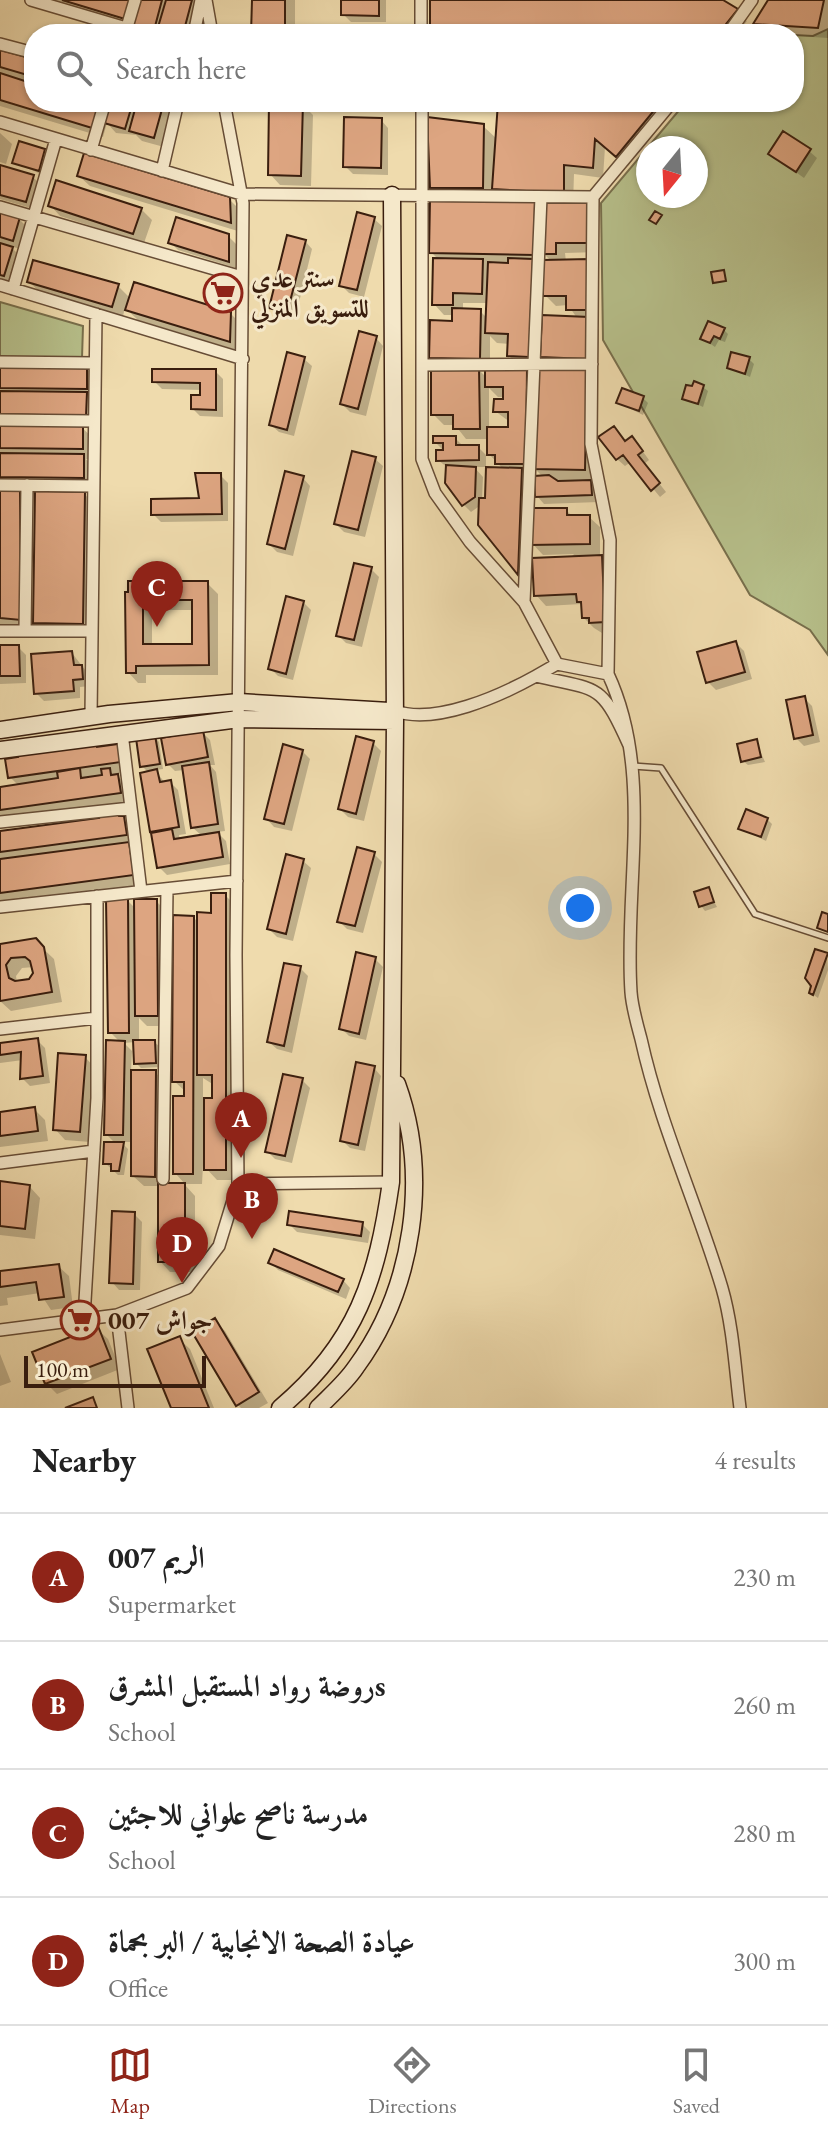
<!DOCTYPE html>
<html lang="en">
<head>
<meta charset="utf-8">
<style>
	body { margin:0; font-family:"EB Garamond",Amiri,serif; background:#f2f2f2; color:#222 }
	.compass { position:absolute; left:636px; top:136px; width:72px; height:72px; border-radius:50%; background:#fff; box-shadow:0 2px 6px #0004; rotate:198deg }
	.scale { position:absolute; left:24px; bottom:20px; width:182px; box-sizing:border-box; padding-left:8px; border:4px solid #3a1e0e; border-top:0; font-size:22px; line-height:28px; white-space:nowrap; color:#3a1e0e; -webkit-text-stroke:6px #f5e8ca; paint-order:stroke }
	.you { position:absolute; left:580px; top:908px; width:28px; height:28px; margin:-20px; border:6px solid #fff; border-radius:50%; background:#1a73e8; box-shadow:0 0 0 12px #1a73e833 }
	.badge { display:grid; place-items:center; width:52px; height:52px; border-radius:50%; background:#8f2418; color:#fff; font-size:26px; font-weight:700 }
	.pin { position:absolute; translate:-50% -66px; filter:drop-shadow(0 2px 4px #0008) }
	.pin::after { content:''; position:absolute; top:42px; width:28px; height:24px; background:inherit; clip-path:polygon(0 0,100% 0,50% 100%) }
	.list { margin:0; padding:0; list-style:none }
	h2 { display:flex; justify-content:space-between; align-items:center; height:104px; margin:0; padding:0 32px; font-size:34px }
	h2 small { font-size:26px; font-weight:400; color:#767676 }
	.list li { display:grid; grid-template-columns:52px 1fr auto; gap:24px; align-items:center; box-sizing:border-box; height:128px; padding:0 32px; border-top:2px solid #e0e0e0 }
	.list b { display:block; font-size:30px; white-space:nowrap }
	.list p { margin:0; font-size:26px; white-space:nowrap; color:#767676 }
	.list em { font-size:26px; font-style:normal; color:#767676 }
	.icon { flex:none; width:44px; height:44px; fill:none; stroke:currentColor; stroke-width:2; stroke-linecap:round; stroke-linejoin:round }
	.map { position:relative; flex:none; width:828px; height:1408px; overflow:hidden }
	.search { position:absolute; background:#fff; box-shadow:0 2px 6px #0004; left:24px; right:24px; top:24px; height:88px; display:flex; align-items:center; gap:20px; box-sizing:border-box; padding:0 28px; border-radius:32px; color:#767676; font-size:30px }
	.sheet { height:616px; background:#fff }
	nav { display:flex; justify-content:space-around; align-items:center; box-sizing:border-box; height:112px; border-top:2px solid #e0e0e0; background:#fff; font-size:22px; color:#767676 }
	nav a { display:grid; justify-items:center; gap:4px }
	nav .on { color:#8f2418 }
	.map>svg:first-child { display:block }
</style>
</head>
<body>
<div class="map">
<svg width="828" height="1408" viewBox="0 0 828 1408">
	<rect width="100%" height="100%" fill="#efdbad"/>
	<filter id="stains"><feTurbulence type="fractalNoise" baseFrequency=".0025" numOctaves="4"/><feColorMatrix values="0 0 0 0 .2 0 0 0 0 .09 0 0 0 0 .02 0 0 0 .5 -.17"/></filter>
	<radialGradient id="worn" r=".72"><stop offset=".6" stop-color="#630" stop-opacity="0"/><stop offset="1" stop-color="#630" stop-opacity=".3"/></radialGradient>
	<path fill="#b7c08b" stroke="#786f4c" stroke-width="2" fill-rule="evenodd" d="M828,29V655L810,630L750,595L603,340L601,203L686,102H794V35L813,36ZM648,148H696V196H648Z
		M0,302L83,326L82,358L0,357Z"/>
	<path fill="#0003" fill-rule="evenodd" d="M42,0H196V34H131Z
		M254,0H295V34H253Z
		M343,0H386V22H351L343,14Z
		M432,0H718L747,21L737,34H432Z
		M770,0H828V38L766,34L756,24Z
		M0,52L34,61V102H95L108,115L102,102H177L164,147L142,141L136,135L116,133L107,123L103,137L0,106Z
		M500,102H680L628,166L605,147L603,178L574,174L573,205L598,216V252L565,253L566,262L588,261L599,272V320H589L599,330L595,480H589L598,489L599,502L544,504L537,496L544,478L536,470V474H525L531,510H566L573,517H589L600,527V557L612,567L615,632L602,633L594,628L584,618L581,604L546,606L536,595L574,554L543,555L530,541L520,573L480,524L481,505L471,512L464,505L447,483L448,468L438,460L445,452L435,442L455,438L463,446L478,447L486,455V467H474L483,477L482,500H487L503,469L489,454V439H466L455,425H444L433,414L443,369L431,357L454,323V315H444L434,304L439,260L431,252L445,201L432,188L483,126L497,139ZM493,188L508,202L492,198ZM532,200L558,202V205L543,212ZM544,254L552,262H544ZM542,292L556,306L568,305L577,318L541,317ZM463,303H488L487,318L480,311L463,310ZM490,336L497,343L510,344L509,356L523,370L490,369ZM539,354L554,369H539ZM523,366L537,367L536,380ZM478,369H487V378ZM489,388L498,397H505L495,411L510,422V430L489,429Z
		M302,104L313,115L311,186L280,185L270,174Z
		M381,120L388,128V175L353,174L345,166Z
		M0,133L12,144L6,164L0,162Z
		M44,150L49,155L43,175L14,162Z
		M809,151L817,158L804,178L771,154Z
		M0,167L33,177L40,184L34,209L0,199Z
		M79,176L229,199L240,210L241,232L90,186Z
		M50,205L141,209L152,220L144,243L60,216Z
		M0,213L19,219L30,230L24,250L10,246L20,256L12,283L0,279Z
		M374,219L382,226L364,297L349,293L341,285Z
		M228,236L236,244V268L178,250L170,242Z
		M305,241L312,249L295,319L279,315L271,308Z
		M29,282L118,286L131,299L230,313L241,324L240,351L138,320L125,308L123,316L40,292Z
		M724,330L728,334L725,342L719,340L715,347L702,338Z
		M376,338L383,346L366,416L350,412L342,404Z
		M304,359L312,366L294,436L279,432L271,425Z
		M749,359L754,364L750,377L729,368Z
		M0,367L86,368L97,379L96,425H79L93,438L92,459H86L94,467V487L0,486Z
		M215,371L223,379V417L200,416L193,409L202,397V390L162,389L154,381Z
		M703,387L708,391L703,407L684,398Z
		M643,398L648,403L643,415L619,403Z
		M626,443L639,446L649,460L644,464L666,492L660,497L631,462L625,466L617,459Z
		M375,459L383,466L365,537L344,532L336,524Z
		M220,475L228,483V521L161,522L153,514L201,500Z
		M303,478L310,486L293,556L277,552L269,544Z
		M0,492L20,493L30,504L31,629L0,628Z
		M84,494L95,504L93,634L46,633L35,622Z
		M371,569L379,577L362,647L346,643L338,635Z
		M207,583L218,594V675H146V683H138L128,672L127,594ZM152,610H194V646H152Z
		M303,602L311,610L293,680L278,676L270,668Z
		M736,643L744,651L752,679L716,690L708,682Z
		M0,647H18L26,655V683L0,684Z
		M72,653L89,675L90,686L80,687V698L44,701L36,693Z
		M804,698L812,706L820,742L804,746L796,738Z
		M203,733L210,740L215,765H210L216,772L225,831L217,832L226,841L230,864L167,875L159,867L142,774L149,773L142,766L155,737L159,742L163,769L155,770L165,783L170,782L178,790L186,834L179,835L180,840L202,836L192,827L184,770L175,771L168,764Z
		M95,741L102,749L118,747L131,772L116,774L128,787L131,803L0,822V789L19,786L10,777Z
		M756,742L765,762L748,765L743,761Z
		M373,743L381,751L364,821L348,817L340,809Z
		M302,751L310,759L292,831L274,827L267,819Z
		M117,813L134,828L143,886L0,905V833L101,819Z
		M767,819L772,824L766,841L740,828Z
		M374,854L382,862L363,933L347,929L339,921Z
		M303,861L311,868L293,941L277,937L269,929Z
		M708,890L717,907L705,911L701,906Z
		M225,895L236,906L235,1180H217L203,1165L202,1184H185L175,1173L186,1092L174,1081L194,918L199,923L213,915ZM203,1078L214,1085V1100H203Z
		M127,900L136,909L156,901L167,912L168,1026H147L139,1018V1042H154L159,1046L160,1067L141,1068L136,1063L135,1042L124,1043L132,1051L131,1072H155L165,1083V1185H185L195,1196V1272H170L160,1261V1186H144L133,1176V1142H121L128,1149L124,1175H118L105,1163L116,1144L106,1134L120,1042L110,1032Z
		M35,941L54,959L62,1002L11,1011L0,1001V946ZM34,967L35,974L30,981L17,983L16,976L22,968Z
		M827,955L828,970L818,998L811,993L809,984Z
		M375,959L383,967L366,1040L349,1036L341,1028Z
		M300,968L308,976L292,1053L277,1049L269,1042Z
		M37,1040L45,1048L50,1083L30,1086L22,1078L23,1060L0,1063V1045Z
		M85,1057L95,1068L90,1142L65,1140L55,1129Z
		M374,1068L381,1076L365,1151L350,1148L342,1140Z
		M302,1080L310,1088L292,1163L275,1159L267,1151Z
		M34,1109L45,1120L48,1141L0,1147V1114Z
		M0,1183L30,1187L40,1198L35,1239L0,1235Z
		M134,1214L142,1222L140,1290H119L112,1282Z
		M289,1224H362L370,1232L368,1243L297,1232Z
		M270,1262L343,1280L350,1288L346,1299L278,1270Z
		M58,1266L69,1276L73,1307L51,1310L40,1293L7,1298L8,1305L0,1306V1273Z
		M214,1320L225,1331L268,1403L259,1408H241L237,1404Z
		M97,1329L108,1339L120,1369L57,1394L46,1383Z
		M179,1339L190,1349L214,1408H173Z
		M0,1354L11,1382L0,1386Z"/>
	<path fill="#dda581" stroke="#3a1e0e" stroke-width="2" fill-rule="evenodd" d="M62,0H131L125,19Z
		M139,0H162L153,34H129Z
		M166,0H192L183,34H156Z
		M252,0H285V34H251Z
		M341,0H379V16L341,15Z
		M430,0H723L738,9L718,34H430Z
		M768,0H824L818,28L753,24Z
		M0,50L34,59V77L0,67Z
		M0,73L34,84V102L100,104L92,128L0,100Z
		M109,102H133L125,129L104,123Z
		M137,102H164L154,138L129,131Z
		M269,102H303L301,176L268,175Z
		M498,102H661L616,157L595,139L593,168L564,165V193L492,189Z
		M344,117L382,118L381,168L343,167Z
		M427,117L484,124L483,188H430Z
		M783,131L811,149L796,172L768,154Z
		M19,141L45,149L39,171L12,163Z
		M84,153L230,197L231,223L77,176Z
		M0,165L34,175L26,202L0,195Z
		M56,180L142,208L133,234L48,206Z
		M430,199L535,201L534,255L429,253Z
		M541,203H588V243H556V254H542Z
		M0,211L20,217L13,241L0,237Z
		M655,211L662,215L656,224L649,220Z
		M357,212L375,217L357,290L339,286Z
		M176,217L229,234V262L168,243Z
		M287,235L306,240L287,313L269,308Z
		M0,243L13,247L4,276L0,275Z
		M433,258L483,259L482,294L453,293V305H432Z
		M508,258L533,259L529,357L507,356L508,334L485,333L488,262L508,263Z
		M589,259V310H566V296H543V260Z
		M33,260L119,284L112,307L27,282Z
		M724,270L726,281L713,283L711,272Z
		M134,282L231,312L230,342L125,310Z
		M452,308L481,309L480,359L429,358L430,320L452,321Z
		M542,315L589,317L587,359L540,357Z
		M708,321L725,328L720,339L714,336L710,343L700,339Z
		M359,331L377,336L358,409L340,404Z
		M287,352L305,357L287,430L269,425Z
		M731,352L750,357L745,374L727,368Z
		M0,365L87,366V389L0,388Z
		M431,367H479L480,429H453V415H431Z
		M485,367L527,368L526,464H495V455H487V427H508V412H493L494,399H503V387H485Z
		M535,367L587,368L585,470L533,469Z
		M152,369H216V410L191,409V395H200V383L152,382Z
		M694,381L704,385L698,404L682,399L686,385L692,386Z
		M622,388L644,396L639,411L616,403Z
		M0,391L87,392L86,416L0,414Z
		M0,425L83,426V449L0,448Z
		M614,426L625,441L632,436L643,451L638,455L660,483L651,491L623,455L616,460L598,437Z
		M433,436H456V445H479V460L436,461V450H443V443H433Z
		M352,451L376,457L358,530L334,524Z
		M0,453L84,454V478L0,477Z
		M446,465L476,467L475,497L462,506L445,483Z
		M486,467L522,468L518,575L478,525L479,498H485Z
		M285,471L304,476L285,549L267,544Z
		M195,473H221L222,514L151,515V499L199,498Z
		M549,475L558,481L591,480L592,495L535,497L534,476Z
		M0,490L20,491L21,620L0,618Z
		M35,491L85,492L83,624L33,623Z
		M530,508H567V515H590V544L530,545Z
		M602,555L605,622L589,623V618H582L581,602H577L576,594L534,596L532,558Z
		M354,563L372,567L354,640L336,636Z
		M128,581H208L209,665L136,666V673H126L125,592H128ZM143,600H192V644H143Z
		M286,596L304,601L286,674L268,669Z
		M736,641L745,672L706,683L697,652Z
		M0,645H19L20,676H0Z
		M72,651L74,665H82L83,679L73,680L74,691L34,694L31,654Z
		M805,696L813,735L794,739L786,700Z
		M203,730L208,757L166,765L161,738Z
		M155,735L160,764L140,767L136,738Z
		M356,736L374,741L356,814L338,809Z
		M95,739L97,747L118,744L121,762L8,778L5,759L18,757L17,750Z
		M757,739L761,757L741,762L737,744Z
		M283,744L303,750L284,824L264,819Z
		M209,762L218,824L191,828L182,766Z
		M80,768L81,778L102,775L101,769L110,768L111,775L118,774L121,793L0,810V787L58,778L57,772Z
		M157,769L160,782L171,780L179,827L150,832L140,773Z
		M746,809L768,818L761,837L738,829Z
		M118,811L119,816H124L127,835L0,852V831L99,818L98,813Z
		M172,829L174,839L219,832L223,857L157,868L151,833Z
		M129,842L134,875L0,893V859Z
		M357,847L375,852L355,926L337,922Z
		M286,854L304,859L286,934L267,929Z
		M709,887L714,902L699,907L694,892Z
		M211,893H226V1170H204V1098H212V1075H197V912L211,913Z
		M106,899H128L129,1033H108Z
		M134,899H157L158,1016H135Z
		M822,912L828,914V932L817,928Z
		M173,915L194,916L193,1174H173V1096H184V1082H172Z
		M36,938L44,947L52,992L0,1001V944ZM25,957L30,961L33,973L29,979L15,981L9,978L6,965L11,958Z
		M815,949L828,953L813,995L809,993L811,986L805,978Z
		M356,952L376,957L359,1034L339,1029Z
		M284,963L301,966L284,1046L267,1042Z
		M38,1038L43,1076L20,1079L21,1052L0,1055V1043Z
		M106,1040L125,1041L123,1135H104Z
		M133,1040H155L156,1063L134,1064Z
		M58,1053L86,1055L80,1132L53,1130Z
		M356,1062L375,1066L358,1145L340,1141Z
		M131,1070H156L155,1177L131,1176Z
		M283,1074L303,1078L285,1156L265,1152Z
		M35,1107L38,1131L0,1136V1112Z
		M104,1142H124L119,1171H111V1164H103Z
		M0,1181L30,1185L25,1229L0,1226Z
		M158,1183H185V1262H158Z
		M112,1211L135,1212L133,1284L109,1283Z
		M289,1211L363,1222L361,1236L287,1225Z
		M274,1249L344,1279L338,1292L268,1263Z
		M59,1264L64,1297L39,1300L36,1282L0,1287V1271Z
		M215,1318L259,1392L236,1406L192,1332Z
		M98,1326L111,1359L45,1384L32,1352Z
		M180,1336L209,1408H171L147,1349Z
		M93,1397L97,1408H65Z"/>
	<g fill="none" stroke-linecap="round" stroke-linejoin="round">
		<g stroke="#674d36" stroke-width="8">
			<path id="lane" d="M633,766L661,768L755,914L828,938"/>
		</g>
		<g stroke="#674d36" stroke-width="14">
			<path id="street" d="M31,0L126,28
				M206,0L212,34
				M421,0V34
				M125,34L135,0
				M194,34L201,0
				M728,34L752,0
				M0,44L34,53
				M422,102V459L435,493L470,542L524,602L557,664
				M0,122L241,194L593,197
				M91,150L105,102
				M162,171L178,102
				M0,207L242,277
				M0,285L243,359
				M13,289L56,139
				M0,362L94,363
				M423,365L592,364
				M0,420L93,421
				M0,485L93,486
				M524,602L541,197
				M0,631H92
				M25,631L27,485
				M608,674L610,540L591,444L593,197L672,102
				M395,711C436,725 500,696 536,676
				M91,716L96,314
				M122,733L141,891
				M629,745C600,681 599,691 536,676L557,664L608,674C654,772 624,887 631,992C632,1007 637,1024 641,1039C660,1125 697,1204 722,1288C733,1326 735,1368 740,1408
				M0,822L131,808
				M0,907L237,881
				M0,1029L97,1018
				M0,1163L94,1151
				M163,1179L167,889
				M238,1184L391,1182
				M117,1315L128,1408
				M84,1318L97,1098V896
				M0,1330L117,1315L187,1288L219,1246L238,1184L236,955L243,203L224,102"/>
		</g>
		<g stroke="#3a1e0e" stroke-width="19">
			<path id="secondary" d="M0,730L109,714L239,702L389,711
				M0,750L239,719L395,721
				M280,1408C357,1343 377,1279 391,1182L395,721L392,195
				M318,1408C331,1395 346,1382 356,1367C414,1288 430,1175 397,1084"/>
		</g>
		<use href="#lane" stroke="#f5e8ca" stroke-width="5"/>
		<use href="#street" stroke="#f5e8ca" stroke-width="11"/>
		<use href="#secondary" stroke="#f5e8ca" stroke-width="16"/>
	</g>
	<defs>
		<g id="supermarket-ring" transform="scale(2)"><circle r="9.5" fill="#f5e8ca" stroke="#8f2418" stroke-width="1.5"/><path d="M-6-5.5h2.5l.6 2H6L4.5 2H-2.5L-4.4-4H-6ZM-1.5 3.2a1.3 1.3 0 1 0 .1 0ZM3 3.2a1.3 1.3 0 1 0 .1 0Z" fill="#8f2418"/></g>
	</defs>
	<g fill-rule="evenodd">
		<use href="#supermarket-ring" x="223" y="293"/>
		<use href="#supermarket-ring" x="80" y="1320"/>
	</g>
	<g text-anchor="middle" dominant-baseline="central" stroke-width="6" stroke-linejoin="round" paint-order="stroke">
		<g font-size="26" font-weight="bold" fill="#3a1e0e" stroke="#f5e8ca" text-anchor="start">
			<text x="251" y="278">سنتر عدي<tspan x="251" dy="30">للتسويق المنزلي</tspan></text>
			<text x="108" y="1320">جواش 007</text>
		</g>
	</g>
	<rect width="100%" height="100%" filter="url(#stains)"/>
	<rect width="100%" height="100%" fill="url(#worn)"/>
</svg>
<svg class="compass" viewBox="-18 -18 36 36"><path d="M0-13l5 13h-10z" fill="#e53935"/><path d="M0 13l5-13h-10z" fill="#767676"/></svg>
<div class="scale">100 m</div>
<div class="you"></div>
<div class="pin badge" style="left:241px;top:1158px">A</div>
<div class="pin badge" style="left:252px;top:1239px">B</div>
<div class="pin badge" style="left:157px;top:627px">C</div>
<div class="pin badge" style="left:182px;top:1283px">D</div>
<div class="search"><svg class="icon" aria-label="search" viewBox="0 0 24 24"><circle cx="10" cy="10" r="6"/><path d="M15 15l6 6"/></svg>Search here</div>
</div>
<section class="sheet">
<h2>Nearby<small>4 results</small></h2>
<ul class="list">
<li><span class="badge">A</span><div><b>الريم 007</b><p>Supermarket</p></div><em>230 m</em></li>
<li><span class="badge">B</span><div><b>روضة رواد المستقبل المشرقs</b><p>School</p></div><em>260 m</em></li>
<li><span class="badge">C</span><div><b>مدرسة ناصح علواني للاجئين</b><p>School</p></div><em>280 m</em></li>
<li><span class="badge">D</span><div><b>عيادة الصحة الانجابية / البر بحماة</b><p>Office</p></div><em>300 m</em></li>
</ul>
</section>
<nav>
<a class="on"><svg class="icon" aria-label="map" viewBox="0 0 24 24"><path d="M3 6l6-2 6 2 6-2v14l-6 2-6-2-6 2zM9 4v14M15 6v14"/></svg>Map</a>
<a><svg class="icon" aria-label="directions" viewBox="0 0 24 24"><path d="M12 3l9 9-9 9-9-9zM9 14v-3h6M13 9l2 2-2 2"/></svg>Directions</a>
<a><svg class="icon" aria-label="saved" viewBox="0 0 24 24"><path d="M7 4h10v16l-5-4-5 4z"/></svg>Saved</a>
</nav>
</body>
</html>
